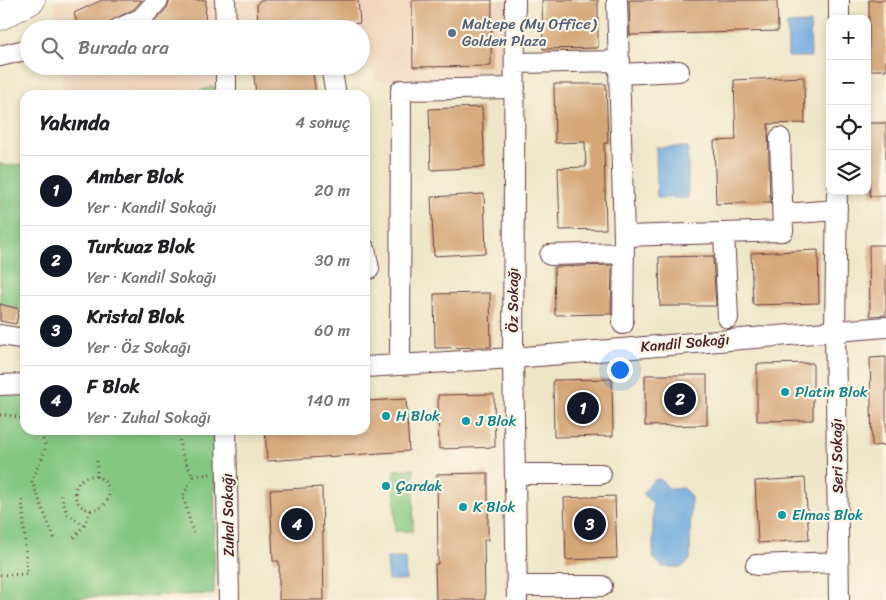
<!DOCTYPE html>
<html lang="tr">
<head>
<meta charset="utf-8">
<style>
	body { margin:0; font-family:Sriracha,sans-serif; background:#f6f6f6; color:#202124 }
	.controls { position:absolute; right:15px; top:15px; display:grid; overflow:hidden; border-radius:10px; box-shadow:0 2px 8px #0003 }
	.controls button { width:45px; height:45px; display:grid; place-items:center; padding:0; border:0; border-bottom:1px solid #e0e0e0; background:#fff; color:#202124; font:25px sans-serif }
	.you { position:absolute; left:619px; top:369px; width:18px; height:18px; margin:-12px; border:4px solid #fff; border-radius:50%; background:#1a73e8; box-shadow:0 0 0 8px #1a73e833 }
	.badge { display:grid; place-items:center; width:32px; height:32px; border-radius:50%; background:#111827; color:#fff; font-size:16px; font-weight:700 }
	.pin { position:absolute; translate:-50% -50%; border:2px solid #fff; box-shadow:0 1px 5px #0006 }
	.list { margin:0; padding:0; list-style:none }
	h2 { display:flex; justify-content:space-between; align-items:center; height:65px; margin:0; padding:0 20px; font-size:21px }
	h2 small { font-size:16px; font-weight:400; color:#757577 }
	.list li { display:grid; grid-template-columns:32px 1fr auto; gap:15px; align-items:center; box-sizing:border-box; height:70px; padding:0 20px; border-top:1px solid #e0e0e0 }
	.list b { display:block; font-size:19px; white-space:nowrap }
	.list p { margin:0; font-size:16px; white-space:nowrap; color:#757577 }
	.list em { font-size:16px; font-style:normal; color:#757577 }
	.icon { flex:none; width:28px; height:28px; fill:none; stroke:currentColor; stroke-width:2; stroke-linecap:round; stroke-linejoin:round }
	.map { position:relative; flex:none; width:886px; height:600px; overflow:hidden }
	.search { position:absolute; background:#fff; box-shadow:0 2px 8px #0003; left:20px; top:20px; width:350px; height:55px; display:flex; align-items:center; gap:12px; box-sizing:border-box; padding:0 18px; border-radius:28px; color:#757577; font-size:19px }
	.panel { position:absolute; background:#fff; box-shadow:0 2px 8px #0003; left:20px; top:90px; width:350px; height:345px; border-radius:15px }
	.map>svg:first-child { display:block }
</style>
</head>
<body>
<div class="map">
<svg width="886" height="600" viewBox="0 0 886 600">
	<rect width="100%" height="100%" fill="#fcf5e5"/>
	<filter id="ink" filterUnits="userSpaceOnUse"><feTurbulence type="fractalNoise" baseFrequency=".02" numOctaves="2"/><feDisplacementMap in="SourceGraphic" scale="10" xChannelSelector="R" yChannelSelector="G"/><feConvolveMatrix kernelMatrix="1 2 1 2 8 2 1 2 1" color-interpolation-filters="sRGB"/></filter>
	<filter id="wash" filterUnits="userSpaceOnUse"><feTurbulence type="fractalNoise" baseFrequency=".0096" numOctaves="4" result="noise"/><feDisplacementMap in="SourceGraphic" scale="20" xChannelSelector="R" yChannelSelector="G"/><feGaussianBlur stdDeviation="1.12" result="paint"/><feColorMatrix in="noise" values="0 0 0 0 0 0 0 0 0 0 0 0 0 0 0 0 0 1.4 0 .05"/><feComposite in="paint" operator="in"/></filter>
	<g filter="url(#wash)">
		<rect width="100%" height="100%" fill="#efe6c8"/>
		<path fill="#f1d5bd" d="M61,0H510L509,77L377,81L361,40V29H57L55,3Z
			M61,66H221L220,95H64Z"/>
		<path fill="#83c781" stroke="#667356" d="M214,86V95H187Z
			M0,163L6,166L24,164L25,169V310L0,304Z
			M0,392H25V430H215L214,594L0,600Z
			M414,469L413,531H395L394,470Z"/>
		<path fill="#6da9de" stroke="#5c6484" d="M810,23L811,57H788L787,24Z
			M656,147H688V198H657Z
			M660,479L670,489L684,488L691,497L690,560L682,567H662L653,558V503L644,495V491L654,480Z
			M387,558H405L406,580H388Z"/>
		<g id="blocks">
			<path fill="#d5a678" d="M102,0H142L134,9L109,22L106,29H79L74,13Z
				M170,0H206L205,29H147L167,8Z
				M260,0H358L360,23L303,29H258L257,5Z
				M412,0H492L491,66L413,67Z
				M542,0H598V48L543,49Z
				M629,0H777L778,31L630,35Z
				M869,0H886V70H869Z
				M253,66H312L316,95H256Z
				M804,77L805,123L768,124L770,202L716,204L714,141L736,140L734,80Z
				M554,84H606L608,143H604L606,229L560,230L558,168L586,167L585,142L555,143Z
				M482,107L485,167L431,170L429,109Z
				M868,123H886V196H870Z
				M484,194L486,253L434,256L431,197Z
				M869,245H886V315L870,316Z
				M818,250L819,303L753,305L751,253Z
				M713,256L716,306H660L659,257Z
				M612,265L611,314L555,315L554,267Z
				M490,293L491,347L435,348L434,294Z
				M0,304L19,309L16,324L0,321Z
				M886,357V445L872,446L870,358Z
				M813,363V420L757,421V364Z
				M645,375H707V425L645,426Z
				M612,379L613,436L554,437L553,380Z
				M494,394L495,447L439,449L438,395Z
				M406,399L409,451L267,461L265,430H365V401Z
				M488,473V540H484L485,600H436L435,564H438L437,474Z
				M805,478L809,540L758,543L755,481Z
				M322,487L324,600H279V561H273L270,490Z
				M615,496L617,558L566,560L564,498Z"/>
		</g>
	</g>
	<g filter="url(#ink)">
		<use href="#blocks" fill-opacity="0" stroke="#633d43" stroke-width="1"/>
		<g fill="none" stroke-linecap="round" stroke-linejoin="round">
			<g stroke="#633d43" stroke-width="22">
				<path id="minor" d="M225,0L226,29
					M515,0L513,358L517,600
					M617,0L624,236L623,324
					M839,19V0
					M118,29L141,19L158,0
					M0,56L29,49
					M515,63L620,61
					M226,66V95
					M331,66L336,95
					M620,74L679,71
					M837,191L835,330L839,600
					M783,214L837,210
					M724,233L728,318
					M624,236L783,231L780,138
					M365,249L369,269
					M550,255L624,253
					M0,335L25,339
					M400,365L401,90L515,88
					M365,367L513,358L886,327
					M0,385L25,384
					M226,430L229,600
					M516,474H601
					M756,565L838,562
					M517,586H602"/>
			</g>
			<g stroke="#633d43" stroke-width="29">
				<path id="highway" d="M0,16L31,0"/>
			</g>
			<path stroke="#633d43" stroke-width="3" stroke-dasharray="1 4" stroke-linecap="butt" d="M0,415H8L25,419
				M39,430C41,436 44,440 45,445C47,455 34,469 32,482L55,540
				M178,430L181,452L193,476L210,474
				M97,461V477
				M193,476L183,496L193,533
				M75 493a17 17 0 1 1 34 0a17 17 0 1 1-34 0Z
				M61,495L67,514L84,525L74,538
				M84,525L91,510
				M0,575L27,574L22,498"/>
			<use href="#minor" stroke="#fff" stroke-width="20"/>
			<use href="#highway" stroke="#fff" stroke-width="28"/>
		</g>
	</g>
	<circle fill="#5c6f8a" stroke="#fcf5e5" stroke-width="2" cx="452" cy="33" r="5"/>
	<g fill="#0f9aa8" stroke="#fcf5e5" stroke-width="2">
		<circle cx="785" cy="392" r="5"/>
		<circle cx="386" cy="416" r="5"/>
		<circle cx="466" cy="421" r="5"/>
		<circle cx="386" cy="486" r="5"/>
		<circle cx="463" cy="507" r="5"/>
		<circle cx="782" cy="515" r="5"/>
	</g>
	<g text-anchor="middle" dominant-baseline="central" stroke-width="4.5" stroke-linejoin="round" paint-order="stroke">
		<g font-size="15" fill="#4e5e75" stroke="#fcf5e5" text-anchor="start">
			<text x="462" y="24">Maltepe (My Office)<tspan x="462" dy="17">Golden Plaza</tspan></text>
		</g>
		<g font-size="15" fill="#4a1f2b" stroke="#fcf5e5">
			<text transform="translate(513 300) rotate(-90)">Öz Sokağı</text>
			<text transform="translate(685 343) rotate(-5)">Kandil Sokağı</text>
			<text transform="translate(837 456) rotate(-91)">Seri Sokağı</text>
			<text transform="translate(228 515) rotate(-91)">Zuhal Sokağı</text>
		</g>
		<g font-size="15" fill="#0d838f" stroke="#fcf5e5" text-anchor="start">
			<text x="795" y="392">Platin Blok</text>
			<text x="396" y="416">H Blok</text>
			<text x="476" y="421">J Blok</text>
			<text x="396" y="486">Çardak</text>
			<text x="473" y="507">K Blok</text>
			<text x="792" y="515">Elmas Blok</text>
		</g>
	</g>
</svg>
<div class="controls">
<button>+</button>
<button>−</button>
<button><svg class="icon" aria-label="locate" viewBox="0 0 24 24"><circle cx="12" cy="12" r="6"/><path d="M12 2v4M12 18v4M2 12h4M18 12h4"/></svg></button>
<button><svg class="icon" aria-label="layers" viewBox="0 0 24 24"><path d="M12 4l9 5-9 5-9-5zM3 14l9 5 9-5"/></svg></button>
</div>
<div class="you"></div>
<div class="pin badge" style="left:583px;top:408px">1</div>
<div class="pin badge" style="left:680px;top:399px">2</div>
<div class="pin badge" style="left:590px;top:524px">3</div>
<div class="pin badge" style="left:297px;top:524px">4</div>
<div class="search"><svg class="icon" aria-label="search" viewBox="0 0 24 24"><circle cx="10" cy="10" r="6"/><path d="M15 15l6 6"/></svg>Burada ara</div>
<section class="panel">
<h2>Yakında<small>4 sonuç</small></h2>
<ul class="list">
<li><span class="badge">1</span><div><b>Amber Blok</b><p>Yer · Kandil Sokağı</p></div><em>20 m</em></li>
<li><span class="badge">2</span><div><b>Turkuaz Blok</b><p>Yer · Kandil Sokağı</p></div><em>30 m</em></li>
<li><span class="badge">3</span><div><b>Kristal Blok</b><p>Yer · Öz Sokağı</p></div><em>60 m</em></li>
<li><span class="badge">4</span><div><b>F Blok</b><p>Yer · Zuhal Sokağı</p></div><em>140 m</em></li>
</ul>
</section>
</div>
</body>
</html>
